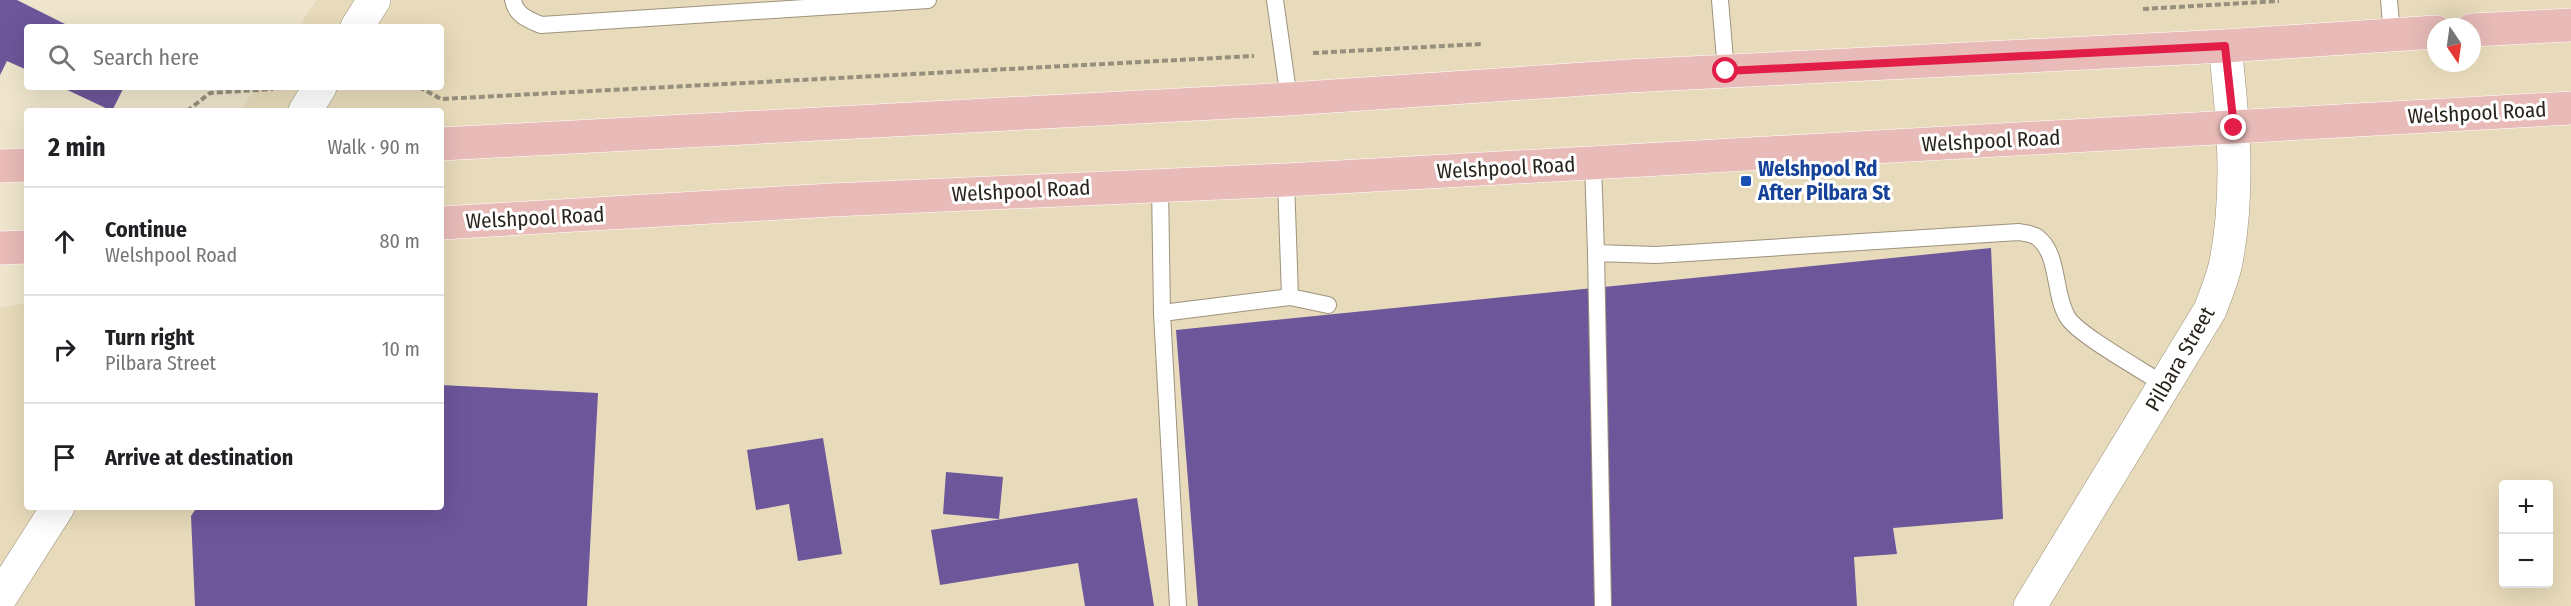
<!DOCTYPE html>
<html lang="en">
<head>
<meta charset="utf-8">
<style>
	body { margin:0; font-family:"Fira Sans Condensed",sans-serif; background:#f6f6f6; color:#202124 }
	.controls { position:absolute; right:18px; bottom:18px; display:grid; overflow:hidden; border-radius:6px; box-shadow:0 6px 24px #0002 }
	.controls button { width:54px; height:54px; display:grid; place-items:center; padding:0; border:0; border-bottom:2px solid #e0e0e0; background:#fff; color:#202124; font:30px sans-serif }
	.compass { position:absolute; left:2427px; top:18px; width:54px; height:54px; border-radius:50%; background:#fff; box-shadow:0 6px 24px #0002; rotate:167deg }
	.stop { position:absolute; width:18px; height:18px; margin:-14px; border:4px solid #e11d48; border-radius:50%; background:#fff }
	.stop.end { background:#e11d48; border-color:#fff; box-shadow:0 2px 6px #0008 }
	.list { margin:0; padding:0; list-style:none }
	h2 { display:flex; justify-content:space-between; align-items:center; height:78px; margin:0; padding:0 24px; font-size:26px }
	h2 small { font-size:20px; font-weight:400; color:#757577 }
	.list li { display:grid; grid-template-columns:39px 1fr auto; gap:18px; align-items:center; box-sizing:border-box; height:108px; padding:0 24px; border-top:2px solid #e0e0e0 }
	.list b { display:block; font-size:22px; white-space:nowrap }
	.list p { margin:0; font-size:20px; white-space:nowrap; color:#757577 }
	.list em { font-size:20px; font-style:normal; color:#757577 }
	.icon { flex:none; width:33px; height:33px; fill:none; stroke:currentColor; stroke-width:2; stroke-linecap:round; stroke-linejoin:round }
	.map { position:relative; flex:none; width:2571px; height:606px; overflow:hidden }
	.search { position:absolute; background:#fff; box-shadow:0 6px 24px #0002; left:24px; top:24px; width:420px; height:66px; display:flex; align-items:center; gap:15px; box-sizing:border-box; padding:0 21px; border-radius:6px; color:#757577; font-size:22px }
	.panel { position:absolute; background:#fff; box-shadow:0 6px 24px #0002; left:24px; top:108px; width:420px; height:402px; border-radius:6px }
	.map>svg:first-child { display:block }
</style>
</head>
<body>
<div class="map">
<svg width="2571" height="606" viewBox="0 0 2571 606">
	<rect width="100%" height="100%" fill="#efe5cc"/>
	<path fill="#e8dbbb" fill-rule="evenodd" d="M317,0H2571V606H0V308L27,303V507H441V111H240L256,87H441V27H298ZM2436,27H2472V63H2436ZM2504,484H2548V584H2504Z"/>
	<path fill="#6d569a" d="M0,0H17L71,27H27V70L7,61L0,75Z
		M61,87H124L112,111Z
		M1991,248L2003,519L1893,528L1897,554L1854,557L1857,606H1198L1176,330Z
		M441,385L598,393L587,606H195L191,516L197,507H441Z
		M823,438L842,554L798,561L789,504L756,510L747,450Z
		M946,472L1003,477L999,519L943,514Z
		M1137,498L1154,606H1085L1078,563L940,585L931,530Z"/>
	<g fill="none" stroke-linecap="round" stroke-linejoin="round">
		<g stroke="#9d937c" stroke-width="18">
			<path id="service" d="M513,0C516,15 527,19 541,25L928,0
				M1275,0L1289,99
				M1720,0L1726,71
				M2389,0L2392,35
				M1593,163L1596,253L1656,255L2019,232C2024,233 2033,234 2037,237C2060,254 2053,295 2068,318C2080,336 2144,371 2166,386
				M1286,180L1290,297
				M1160,185L1162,313L1178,606
				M1596,253L1603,606
				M1162,313L1290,297L1328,305"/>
		</g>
		<g stroke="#9d937c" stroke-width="34">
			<path id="minor" d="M357,27L374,0
				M305,111L320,87
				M0,598L58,507"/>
		</g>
		<g stroke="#9d937c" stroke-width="34">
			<path id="secondary" d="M2030,606L2210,310C2216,294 2223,278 2226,262C2240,190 2233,118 2225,46"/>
		</g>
		<g stroke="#fff" stroke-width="34">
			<path id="primary" d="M2472,30L2571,25
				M441,144L1289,99L1629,76L2225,46L2436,32
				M0,166L27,165
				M441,223L832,200L1286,180L2571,108
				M0,248L27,247"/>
		</g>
		<path stroke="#968f7d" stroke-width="4" stroke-dasharray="6 3" stroke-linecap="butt" d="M2143,9L2279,1
			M1313,53L1482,44
			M419,87L441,99L1254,56
			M187,111L210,93L273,89"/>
		<use href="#service" stroke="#fff" stroke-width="16"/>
		<use href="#minor" stroke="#fff" stroke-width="33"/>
		<use href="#secondary" stroke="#fff" stroke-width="33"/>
		<use href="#primary" stroke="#e8bbb8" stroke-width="33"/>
	</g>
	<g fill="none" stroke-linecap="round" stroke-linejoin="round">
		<path stroke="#e11d48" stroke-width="8" d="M1726,71L2225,46L2234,128"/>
	</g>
	<rect fill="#1a4fb4" stroke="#fff" stroke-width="2" x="1740" y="175" width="12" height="12" rx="3"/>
	<g text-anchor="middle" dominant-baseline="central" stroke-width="6" stroke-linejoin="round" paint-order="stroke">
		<g font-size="21" fill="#29251c" stroke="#fff">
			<text transform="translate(2477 113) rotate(-3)">Welshpool Road</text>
			<text transform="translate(1991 141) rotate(-3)">Welshpool Road</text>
			<text transform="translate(1506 168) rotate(-3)">Welshpool Road</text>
			<text transform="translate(1021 191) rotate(-3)">Welshpool Road</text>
			<text transform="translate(535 218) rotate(-3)">Welshpool Road</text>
			<text transform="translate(2180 359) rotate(-60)">Pilbara Street</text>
		</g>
		<g font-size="21" font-weight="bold" fill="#164399" stroke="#fff" text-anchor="start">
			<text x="1758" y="169">Welshpool Rd<tspan x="1758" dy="24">After Pilbara St</tspan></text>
		</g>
	</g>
</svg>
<div class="controls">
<button>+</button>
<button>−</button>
</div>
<svg class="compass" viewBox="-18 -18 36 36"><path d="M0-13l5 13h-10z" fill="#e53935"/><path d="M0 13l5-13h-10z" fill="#757577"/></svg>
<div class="stop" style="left:1726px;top:71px"></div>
<div class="stop end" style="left:2234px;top:128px"></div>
<div class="search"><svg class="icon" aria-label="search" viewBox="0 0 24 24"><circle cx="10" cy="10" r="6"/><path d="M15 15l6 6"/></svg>Search here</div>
<section class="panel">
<h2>2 min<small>Walk · 90 m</small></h2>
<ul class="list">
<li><svg class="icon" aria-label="ahead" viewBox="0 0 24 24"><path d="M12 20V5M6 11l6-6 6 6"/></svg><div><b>Continue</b><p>Welshpool Road</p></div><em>80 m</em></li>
<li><svg class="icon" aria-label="right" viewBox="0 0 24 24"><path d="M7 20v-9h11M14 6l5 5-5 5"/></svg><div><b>Turn right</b><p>Pilbara Street</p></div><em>10 m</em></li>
<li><svg class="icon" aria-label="arrive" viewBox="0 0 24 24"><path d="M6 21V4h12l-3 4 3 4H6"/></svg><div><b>Arrive at destination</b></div></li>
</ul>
</section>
</div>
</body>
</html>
